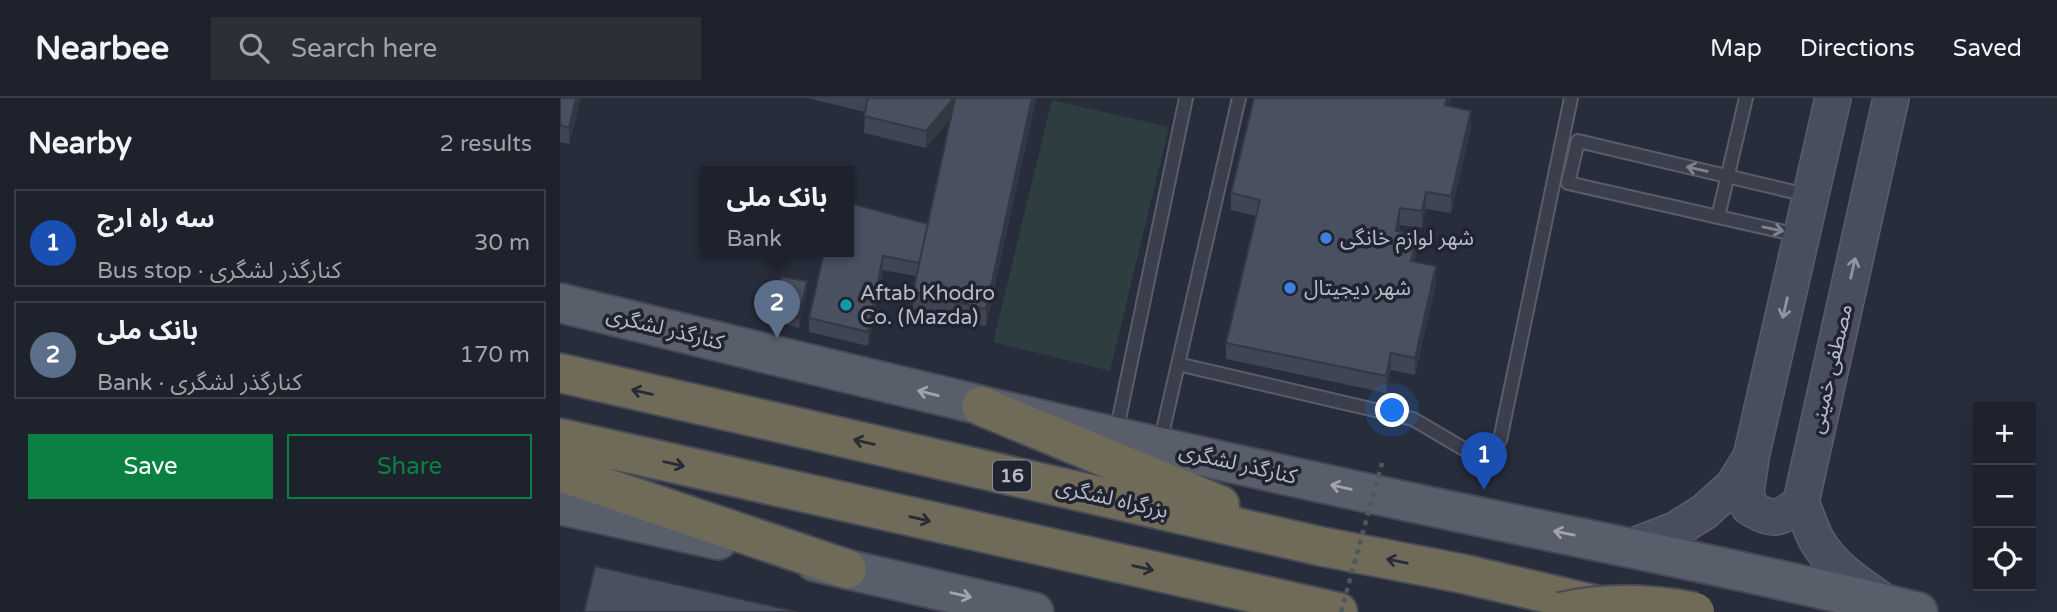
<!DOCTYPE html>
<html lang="en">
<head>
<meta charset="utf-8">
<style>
	body { margin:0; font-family:"Varela Round","Noto Sans Arabic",sans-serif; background:#2a2f38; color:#f1f3f6 }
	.controls { position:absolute; right:21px; bottom:21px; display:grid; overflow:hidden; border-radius:0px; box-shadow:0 7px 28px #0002 }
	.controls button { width:63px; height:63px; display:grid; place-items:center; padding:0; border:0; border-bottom:2px solid #3b3f48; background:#1d222c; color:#f1f3f6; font:35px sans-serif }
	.you { position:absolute; left:833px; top:313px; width:24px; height:24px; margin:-18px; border:5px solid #fff; border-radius:50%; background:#1a73e8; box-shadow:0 0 0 10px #1a73e833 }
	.badge { display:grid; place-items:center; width:46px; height:46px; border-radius:50%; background:#0b8043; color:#fff; font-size:23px; font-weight:700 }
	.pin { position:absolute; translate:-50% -58px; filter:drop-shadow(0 2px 4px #0008) }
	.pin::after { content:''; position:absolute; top:37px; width:24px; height:21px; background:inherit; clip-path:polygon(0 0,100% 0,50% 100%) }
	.popup { position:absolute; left:140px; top:68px; width:154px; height:91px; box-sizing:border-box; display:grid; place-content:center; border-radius:0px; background:#1d222c; filter:drop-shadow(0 2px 5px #0005); font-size:23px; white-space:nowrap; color:#a0a4a9 }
	.popup b { font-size:26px; color:#f1f3f6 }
	.popup::after { content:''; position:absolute; left:50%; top:100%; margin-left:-14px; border:14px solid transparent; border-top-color:#1d222c }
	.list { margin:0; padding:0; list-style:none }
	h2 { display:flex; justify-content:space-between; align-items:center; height:91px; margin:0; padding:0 28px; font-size:30px }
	h2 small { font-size:23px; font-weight:400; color:#a0a4a9 }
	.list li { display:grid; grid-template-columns:46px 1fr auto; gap:21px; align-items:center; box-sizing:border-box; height:98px; margin:0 14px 14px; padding:0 14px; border:2px solid #3b3f48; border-radius:0px }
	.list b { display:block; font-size:26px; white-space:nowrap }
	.list p { margin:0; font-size:23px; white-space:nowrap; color:#a0a4a9 }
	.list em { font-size:23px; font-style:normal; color:#a0a4a9 }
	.actions { display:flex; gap:14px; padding:21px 28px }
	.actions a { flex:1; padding:16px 0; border:2px solid #0b8043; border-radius:0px; text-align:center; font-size:24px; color:#0b8043 }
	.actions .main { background:#0b8043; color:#fff }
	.icon { flex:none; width:38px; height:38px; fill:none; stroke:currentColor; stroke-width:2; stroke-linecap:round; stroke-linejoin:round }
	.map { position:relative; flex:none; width:1497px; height:514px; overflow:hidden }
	header { display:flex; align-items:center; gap:42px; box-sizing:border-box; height:98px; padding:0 35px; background:#1d222c; border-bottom:2px solid #3b3f48 }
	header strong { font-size:33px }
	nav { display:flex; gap:38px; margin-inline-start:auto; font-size:24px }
	.search { width:490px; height:63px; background:#2a2f38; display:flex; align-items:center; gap:18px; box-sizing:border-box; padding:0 24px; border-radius:0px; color:#a0a4a9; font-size:26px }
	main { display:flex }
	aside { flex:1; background:#1d222c }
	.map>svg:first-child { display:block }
</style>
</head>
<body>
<header>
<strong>Nearbee</strong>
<div class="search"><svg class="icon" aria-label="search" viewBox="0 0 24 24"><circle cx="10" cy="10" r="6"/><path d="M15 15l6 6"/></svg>Search here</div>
<nav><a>Map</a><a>Directions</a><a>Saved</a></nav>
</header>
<main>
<aside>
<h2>Nearby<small>2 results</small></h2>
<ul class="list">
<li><span class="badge" style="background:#1a4fb4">1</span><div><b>سه راه ارج</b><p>Bus stop · کنارگذر لشگری</p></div><em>30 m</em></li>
<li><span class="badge" style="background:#5c6f8a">2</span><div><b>بانک ملی</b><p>Bank · کنارگذر لشگری</p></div><em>170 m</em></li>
</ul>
<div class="actions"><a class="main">Save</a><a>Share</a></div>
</aside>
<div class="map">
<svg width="1497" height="514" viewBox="0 0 1497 514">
	<rect width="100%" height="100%" fill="#272d3b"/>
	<path fill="#2d3d40" d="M492,2L609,29L550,273L433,244Z"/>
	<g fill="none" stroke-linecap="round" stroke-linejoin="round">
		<g stroke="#595d6a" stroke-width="16">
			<path id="lane" d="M1158,119L1186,0
				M1238,137L1008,85L1018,43L1247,97
				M618,266L853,321L909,354H929L940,342L1011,0
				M556,335L626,0
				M600,345L679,0"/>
		</g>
		<g stroke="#595d6a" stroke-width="38">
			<path id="secondary" d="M1191,361L1186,393L1189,409C1213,424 1220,422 1241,404
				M1071,449L1115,432L1144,414L1173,388L1191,359L1273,0
				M1326,505C1300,487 1272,470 1256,441C1250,429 1246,416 1241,404L1331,0"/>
		</g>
		<g stroke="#444855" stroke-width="42">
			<path id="primary" d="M0,205C281,274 562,343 845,403C1016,440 1188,472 1358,514
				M0,407L158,442
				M255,464L474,514"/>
		</g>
		<g stroke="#464a57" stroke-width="42">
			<path id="highway" d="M0,275L759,448L904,476L1045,509
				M421,308L660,407
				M0,340L778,514
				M0,374L287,471"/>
		</g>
		<use href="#lane" stroke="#3b3f4c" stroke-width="12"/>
		<use href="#secondary" stroke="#494e5e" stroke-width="35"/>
		<use href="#primary" stroke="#595e6b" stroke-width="38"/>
		<use href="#highway" stroke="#706a59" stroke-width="38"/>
		<g stroke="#464a57" stroke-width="42" stroke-linecap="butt">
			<path id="highway-bridge" d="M1001,514C1045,504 1090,505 1135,514"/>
		</g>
		<path stroke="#4b595d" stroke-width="4.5" stroke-dasharray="5 5" stroke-linecap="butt" d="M781,514L822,365"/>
		<use href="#highway-bridge" stroke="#706a59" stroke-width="38"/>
	</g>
	<path fill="#3f4552" d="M0,0H21L9,46L0,44Z
		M247,0H476L426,228L353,211V194L356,178L323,172L308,248L249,234V220L264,154L368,126L390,21L366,50L304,35L305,14Z
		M889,8L911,30L891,115L866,111L862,130L840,127L839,133L857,154L854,164L876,185L855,277L831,272L826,295L666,261V245L696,118L671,112V95Z
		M247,193L239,230L225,226L217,215V205Z"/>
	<path fill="#333842" d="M16,0H21L9,46V30Z
		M394,0H395V15L366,50V33Z
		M472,0H476L426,228V211Z
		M887,0H891L885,24V7Z
		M911,13V30L891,115V98Z
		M866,94V111L862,130V113Z
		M840,110V127L836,150V133Z
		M857,137V154L851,180V163Z
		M323,158V172L308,248V234Z
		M876,168V185L855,277V260Z
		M247,183V193L239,230V220Z
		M831,255V272L826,295V278Z"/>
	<path fill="#49505f" stroke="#333842" stroke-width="2" d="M0,0H16L9,30L0,27Z
		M308,0H394L366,33L304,18Z
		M395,0H472L426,211L353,194Z
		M694,0H887L885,7L911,13L891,98L866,94L862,113L840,110L836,133L857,137L851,163L876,168L855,260L831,255L826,278L666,245L700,102L671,95Z
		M289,105L368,126L359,165L323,158L308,234L249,220L264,154H289Z
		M221,179L247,183L239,220L225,216L217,205Z
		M35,468L238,514H24Z"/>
	<defs><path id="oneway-shaft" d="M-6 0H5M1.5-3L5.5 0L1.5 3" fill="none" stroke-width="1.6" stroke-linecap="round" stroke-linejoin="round" transform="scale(1.75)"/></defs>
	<g stroke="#7f8390">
		<use href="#oneway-shaft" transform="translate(1137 71) rotate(-167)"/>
		<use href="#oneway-shaft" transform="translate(1213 131) rotate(12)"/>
	</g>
	<g stroke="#9095a2">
		<use href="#oneway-shaft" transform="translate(1293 170) rotate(-77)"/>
		<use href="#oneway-shaft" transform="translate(1225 210) rotate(103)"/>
	</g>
	<g stroke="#282b35">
		<use href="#oneway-shaft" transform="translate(82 294) rotate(-167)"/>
		<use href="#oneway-shaft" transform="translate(304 344) rotate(-167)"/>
		<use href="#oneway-shaft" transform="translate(114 366) rotate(13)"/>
		<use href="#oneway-shaft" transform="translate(360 421) rotate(13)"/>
		<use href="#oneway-shaft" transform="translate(837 463) rotate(-169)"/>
		<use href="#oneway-shaft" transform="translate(583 470) rotate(13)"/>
	</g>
	<g stroke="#a0a4b0">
		<use href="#oneway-shaft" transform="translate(368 295) rotate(-166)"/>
		<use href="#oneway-shaft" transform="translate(781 389) rotate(-167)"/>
		<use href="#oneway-shaft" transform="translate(1004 435) rotate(-169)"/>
		<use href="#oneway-shaft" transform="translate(401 497) rotate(13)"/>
	</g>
	<g fill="#3f7fe0" stroke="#202431" stroke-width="2.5">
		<circle cx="766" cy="140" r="7"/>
		<circle cx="730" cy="190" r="7"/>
	</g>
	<circle fill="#0f9aa8" stroke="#202431" stroke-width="2.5" cx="286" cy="207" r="7"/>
	<g text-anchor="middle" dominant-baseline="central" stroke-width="7" stroke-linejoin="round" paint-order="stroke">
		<rect fill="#202431" stroke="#8a8e9a" stroke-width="2" x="433" y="362.5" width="38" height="31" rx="5"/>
		<g font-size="19" font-weight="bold" fill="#b7bbc7">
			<text x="452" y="378">16</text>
		</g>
		<g font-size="21" fill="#b7bbc7" stroke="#202431" text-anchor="start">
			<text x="780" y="140">شهر لوازم خانگی</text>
			<text x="744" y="190">شهر دیجیتال</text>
			<text x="300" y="195">Aftab Khodro<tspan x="300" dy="24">Co. (Mazda)</tspan></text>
		</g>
		<g font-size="21" fill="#b7bbc7" stroke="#202431">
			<text transform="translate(105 231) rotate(14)">کنارگذر لشگری</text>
			<text transform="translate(1271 271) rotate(-77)">مصطفی خمینی</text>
			<text transform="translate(678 366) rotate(13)">کنارگذر لشگری</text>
			<text transform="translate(552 401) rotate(13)">بزرگراه لشگری</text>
		</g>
	</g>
</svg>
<div class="controls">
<button>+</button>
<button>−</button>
<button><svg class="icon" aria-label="locate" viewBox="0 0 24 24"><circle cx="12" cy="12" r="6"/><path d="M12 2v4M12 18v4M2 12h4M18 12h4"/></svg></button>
</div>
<div class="you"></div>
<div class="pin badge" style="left:924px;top:392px;background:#1a4fb4">1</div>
<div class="pin badge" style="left:217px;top:240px;background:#5c6f8a">2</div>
<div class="popup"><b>بانک ملی</b>Bank</div>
</div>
</main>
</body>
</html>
